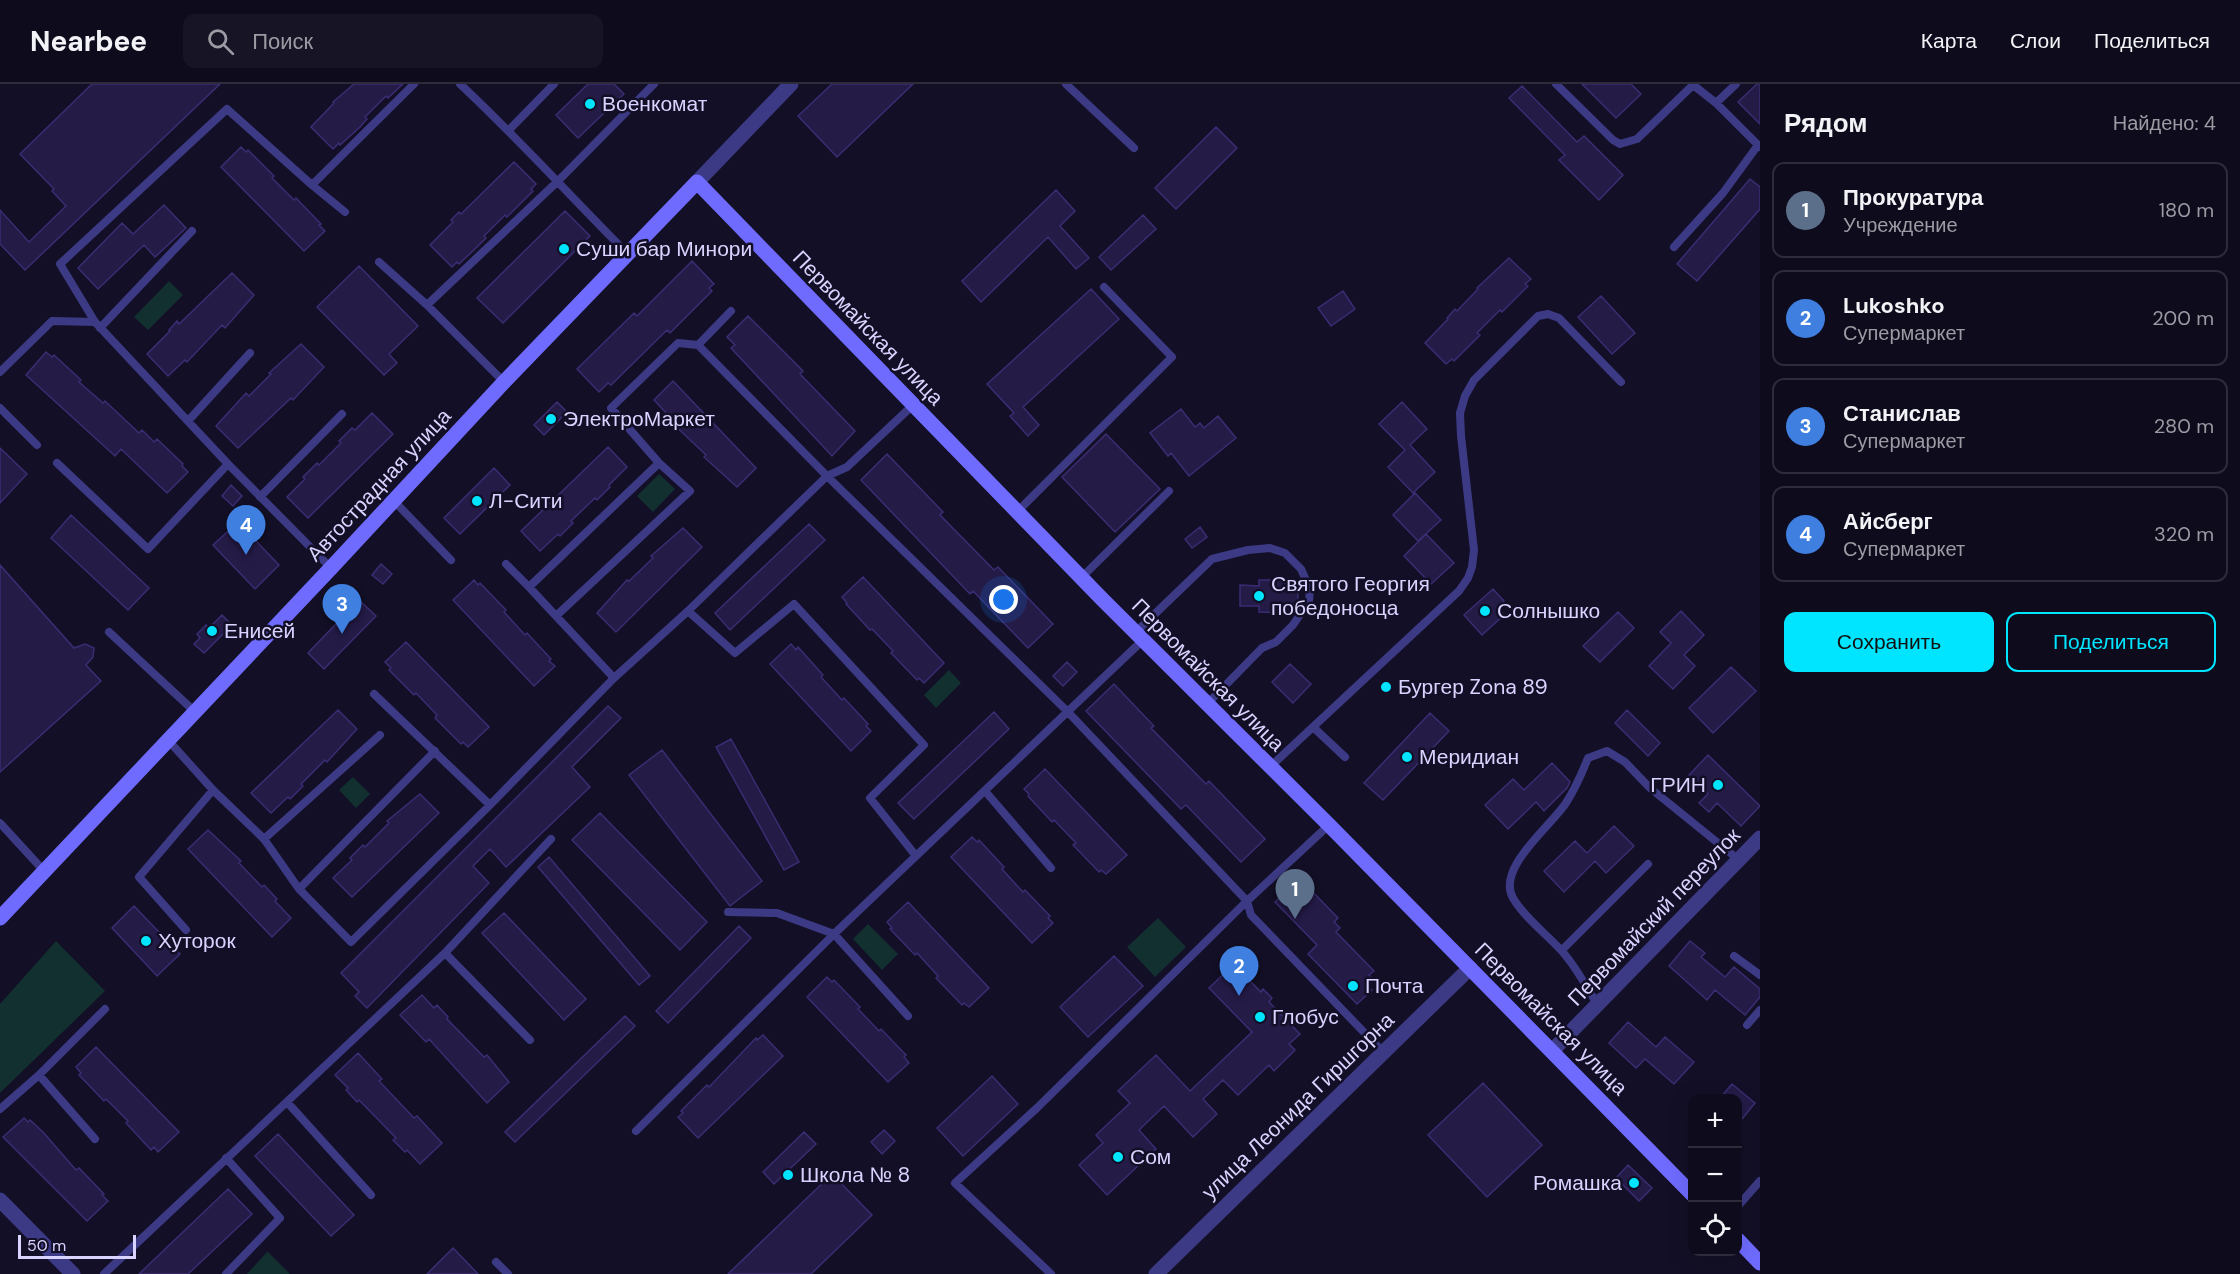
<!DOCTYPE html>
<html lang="ru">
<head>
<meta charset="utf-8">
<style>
	body { margin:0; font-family:"DM Sans",sans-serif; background:#171425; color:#f1f3f6 }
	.controls { position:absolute; right:18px; bottom:18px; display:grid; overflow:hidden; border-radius:12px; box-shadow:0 6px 24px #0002 }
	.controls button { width:54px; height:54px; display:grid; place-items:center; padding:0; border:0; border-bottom:2px solid #2e2b3b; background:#0e0b1c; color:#f1f3f6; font:30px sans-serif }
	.scale { position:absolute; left:18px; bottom:15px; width:118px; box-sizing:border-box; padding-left:6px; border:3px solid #d9d4ff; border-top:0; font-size:16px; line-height:21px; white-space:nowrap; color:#d9d4ff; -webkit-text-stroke:4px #130f26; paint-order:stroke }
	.you { position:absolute; left:1004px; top:516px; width:21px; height:21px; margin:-15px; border:4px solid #fff; border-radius:50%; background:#1a73e8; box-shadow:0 0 0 9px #1a73e833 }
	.badge { display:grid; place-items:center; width:39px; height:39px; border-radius:50%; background:#00e5ff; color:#fff; font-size:20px; font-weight:700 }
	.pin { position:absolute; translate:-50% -50px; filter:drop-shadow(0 2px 3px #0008) }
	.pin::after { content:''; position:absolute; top:32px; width:21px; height:18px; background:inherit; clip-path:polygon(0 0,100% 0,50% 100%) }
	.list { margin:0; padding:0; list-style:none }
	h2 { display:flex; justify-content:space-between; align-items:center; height:78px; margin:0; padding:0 24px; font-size:26px }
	h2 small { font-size:20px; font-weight:400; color:#9b9ba3 }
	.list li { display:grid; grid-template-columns:39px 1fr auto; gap:18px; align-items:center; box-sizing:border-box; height:96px; margin:0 12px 12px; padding:0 12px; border:2px solid #2e2b3b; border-radius:12px }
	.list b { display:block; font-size:22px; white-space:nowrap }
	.list p { margin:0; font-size:20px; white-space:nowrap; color:#9b9ba3 }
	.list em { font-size:20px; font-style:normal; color:#9b9ba3 }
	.actions { display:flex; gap:12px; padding:18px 24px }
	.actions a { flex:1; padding:14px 0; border:2px solid #00e5ff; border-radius:12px; text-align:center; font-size:21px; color:#00e5ff }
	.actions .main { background:#00e5ff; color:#111 }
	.icon { flex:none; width:33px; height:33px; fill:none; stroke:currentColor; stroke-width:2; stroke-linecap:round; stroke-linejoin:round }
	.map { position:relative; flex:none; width:1760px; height:1190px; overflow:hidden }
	header { display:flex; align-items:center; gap:36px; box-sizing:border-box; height:84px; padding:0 30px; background:#0e0b1c; border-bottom:2px solid #2e2b3b }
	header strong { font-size:28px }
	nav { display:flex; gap:33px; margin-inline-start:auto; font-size:21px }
	.search { width:420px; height:54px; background:#171425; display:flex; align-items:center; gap:15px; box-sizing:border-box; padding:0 21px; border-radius:12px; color:#9b9ba3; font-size:22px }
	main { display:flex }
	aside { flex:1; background:#0e0b1c }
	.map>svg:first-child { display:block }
</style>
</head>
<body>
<header>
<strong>Nearbee</strong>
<div class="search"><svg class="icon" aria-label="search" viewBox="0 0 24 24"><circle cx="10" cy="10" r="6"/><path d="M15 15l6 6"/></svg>Поиск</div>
<nav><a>Карта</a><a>Слои</a><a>Поделиться</a></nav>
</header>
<main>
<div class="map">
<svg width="1760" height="1190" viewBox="0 0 1760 1190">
	<rect width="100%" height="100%" fill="#130f26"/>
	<path fill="#12302f" d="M169,197L183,211L148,246L134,233Z
		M659,390L675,405L653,428L637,412Z
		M949,586L961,599L936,624L924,611Z
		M353,693L370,710L356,724L339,706Z
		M1158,834L1186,863L1155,893L1127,863Z
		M868,840L898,870L882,886L853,855Z
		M56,857L105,907L0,1009V920Z
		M267,1168H268L290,1190H247Z"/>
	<path fill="#241b47" stroke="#3b2d73" stroke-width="1.5" d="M92,0H220L25,186L0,160V126L29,158L66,122L52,107L54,105L20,70Z
		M354,0H403L388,14L386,12L365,33L367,35L360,43L340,61L339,59L333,65L311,43L334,19L333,18Z
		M588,0H614L624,10L578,54L556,31Z
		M832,0H913L837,73L798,32Z
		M1582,0H1631L1641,10L1616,34Z
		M1757,0H1760V40L1738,18Z
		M1522,2L1577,58L1584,52L1623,91L1599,116L1559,76L1565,71L1509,14Z
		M1216,43L1237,64L1176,125L1155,104Z
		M241,63L246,68L248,66L274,92L272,94L294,116L296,114L321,140L319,141L325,147L304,167L221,83Z
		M514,78L536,100L531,105L533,107L507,133L505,131L484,152L486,154L478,162L459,180L457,178L452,183L430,161L453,138L451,136L459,128L461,130Z
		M1750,95L1760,103V125L1697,197L1677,180Z
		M1056,106L1075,127L1060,142L1089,174L1076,185L1048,153L981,218L962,197Z
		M164,121L186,144L155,173L144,161L98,205L78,184L122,139L133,150Z
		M565,127L590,152L503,239L477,214Z
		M1143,131L1156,145L1111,186L1099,173Z
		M1509,174L1531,195L1525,200L1528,202L1502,228L1500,226L1477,249L1480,251L1454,277L1452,275L1446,280L1425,259L1448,235L1447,234L1455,225L1457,227L1478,205L1477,204Z
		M692,177L714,200L709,204L712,207L670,249L667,246L611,301L608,299L599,308L577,285L634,229L637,232Z
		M359,182L418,242L389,270L397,279L384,291L317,223Z
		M232,189L254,211L225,244L222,241L187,278L185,276L168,292L147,270L170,247L169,246L177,237L179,240Z
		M1091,205L1119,235L1023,323L1039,341L1028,352L1010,332L1014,329L987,300Z
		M1343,207L1355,225L1331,242L1318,224Z
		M1601,212L1635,249L1612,270L1578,233Z
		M748,232L803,287L800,290L855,347L832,372L731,264L735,261L727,253Z
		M301,260L324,283L293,316L291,314L238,364L216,342L246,309L249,312L271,290L269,289Z
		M46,268L52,273L54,271L81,296L79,298L103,319L105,317L139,349L142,346L154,358L157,355L183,380L182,382L188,388L167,409L121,365L115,372L26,291Z
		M673,297L756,384L737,403L704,373L706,371L668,335L670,333L654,316Z
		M557,318L567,328L544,351L534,341Z
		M1402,318L1427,345L1410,361L1435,388L1413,409L1388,383L1405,366L1379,340Z
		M1181,325L1195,343L1200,339L1204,344L1218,332L1236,354L1189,392L1171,369L1168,372L1150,349Z
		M372,329L393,350L308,434L287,413L305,395L303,393L317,379L319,381L341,359L339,357L352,344L355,346Z
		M1106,350L1160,405L1115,448L1062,393Z
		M608,363L627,383L609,401L610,403L597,416L595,414L571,437L573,439L560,452L558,450L540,467L521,447Z
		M0,364L27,390L0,419Z
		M887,370L943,428L940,431L994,486L998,483L1053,540L1028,564L973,507L970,510L861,396Z
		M494,384L510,401L460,450L444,434Z
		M231,401L242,412L233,422L222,412Z
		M1415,409L1441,436L1418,457L1393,431Z
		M71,431L149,504L128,526L51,454Z
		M238,438L279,481L255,505L213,461Z
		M809,440L825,456L730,546L715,529Z
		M1200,443L1207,453L1192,464L1185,455Z
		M683,444L702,463L616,548L597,529L627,496L629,497L653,474L651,472Z
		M1426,450L1454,479L1431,500L1404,472Z
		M381,480L392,490L383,500L372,491Z
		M0,481L74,564L85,560L94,564L93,573L86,581L101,597L0,688Z
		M863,493L944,579L924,599L919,594L917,596L891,569L893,567L872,545L870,546L846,520L847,519L842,513Z
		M474,496L478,501L480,499L506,526L504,528L525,551L527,549L551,575L549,577L555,582L534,602L453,516Z
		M1259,496H1290L1289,500L1298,509V519L1287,529L1259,528V522H1240V501L1259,502Z
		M1493,505L1504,517L1497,523L1504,531L1482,551L1464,531Z
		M359,516L376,532L324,585L308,569Z
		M1681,527L1704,551L1684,571L1695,582L1673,605L1649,582L1671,559L1660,548Z
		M1618,528L1634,544L1600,578L1583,562Z
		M222,531L232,541L204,569L194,560L200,554L197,550L206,541L209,544Z
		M406,558L489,643L468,663L463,658L461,660L435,634L437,631L416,609L414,611L389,586L391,584L385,578Z
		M791,560L796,566L798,563L823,591L821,593L842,616L844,614L868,640L866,642L871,647L851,667L770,580Z
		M1067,578L1077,588L1063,602L1053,592Z
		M1290,580L1311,600L1293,619L1272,598Z
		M1731,583L1756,607L1713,649L1689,624Z
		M1114,600L1154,642L1151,644L1206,700L1209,697L1265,755L1241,778L1186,721L1181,725L1086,627Z
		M608,622L621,634L572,683L590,703L506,783L490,765L473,782L489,799L367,924L355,912L359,908L341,889Z
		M338,626L357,645L327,678L325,676L301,700L303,702L290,715L288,713L271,729L251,709Z
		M1627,626L1660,659L1648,672L1615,639Z
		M994,628L1009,645L914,735L898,719Z
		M1430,629L1449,647L1383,716L1364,699Z
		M731,655L799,778L784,786L716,663Z
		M662,666L762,797L730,822L629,691Z
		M1708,671L1760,722L1741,742L1717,719L1709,728L1699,719L1708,710L1689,691Z
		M1552,679L1570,698L1567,704L1544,727L1536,718L1508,745L1485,721L1513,695L1524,706Z
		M1045,685L1127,771L1106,790L1101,786L1099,788L1073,761L1076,759L1054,736L1052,738L1028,712L1029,710L1024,705Z
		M420,710L439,729L352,813L333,794L352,776L350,774L363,761L365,763L389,739L387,737Z
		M600,729L707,838L680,866L572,756Z
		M1614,742L1634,762L1606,789L1595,777L1564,808L1544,787L1575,757L1587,769Z
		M208,746L241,777L239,779L262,803L264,801L277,815L275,817L291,834L272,853L188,765Z
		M972,753L977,758L979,756L1004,783L1002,785L1023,808L1025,806L1050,832L1048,834L1053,839L1032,859L951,773Z
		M549,773L650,892L639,901L538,783Z
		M1296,798L1300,803L1304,799L1338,834L1334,838L1340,844L1336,848L1374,887L1369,891L1373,895L1367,901L1372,906L1357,920L1308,870L1317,861L1275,818Z
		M908,818L989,904L969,923L964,919L962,921L936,894L938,892L917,869L915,871L890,845L892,844L887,838Z
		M134,822L180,870L157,892L112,844Z
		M504,829L586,915L564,936L482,849Z
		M739,842L751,854L668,939L656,927Z
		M1690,857L1705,869L1701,873L1725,893L1734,883L1760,905V913L1745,931L1715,906L1707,916L1669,882Z
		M1114,872L1143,902L1088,953L1060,923Z
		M1237,877L1246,887L1243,890L1261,908L1263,905L1272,914L1269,918L1300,950L1289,960L1295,966L1274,987L1269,981L1238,1011L1223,996L1203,1015L1217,1030L1193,1053L1164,1022L1139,1046L1156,1065L1107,1111L1079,1081L1103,1059L1096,1051L1130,1019L1118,1007L1156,971L1190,1007L1252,948L1209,904Z
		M827,893L832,898L834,896L860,923L858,925L879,947L881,945L906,971L904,973L909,979L888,998L807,913Z
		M422,911L434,924L437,921L448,933L447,935L484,973L487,971L509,998L487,1019L429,955L426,958L400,931Z
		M625,932L635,942L515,1058L505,1048Z
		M1628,938L1656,963L1665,953L1694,978L1674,1000L1645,975L1636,984L1609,959Z
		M763,951L783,972L698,1054L678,1033L683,1029L681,1027L707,1001L709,1003L756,954L757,956Z
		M96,963L179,1048L158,1068L154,1063L151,1066L126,1039L128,1037L106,1015L104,1017L79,991L81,989L76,983Z
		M358,969L382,995L379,997L414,1034L417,1032L442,1059L420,1080L407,1066L405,1068L393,1056L396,1054L359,1016L357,1018L346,1006L348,1004L335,991Z
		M992,992L1018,1020L963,1072L937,1044Z
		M1483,999L1542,1061L1487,1113L1428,1051Z
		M1732,1000L1755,1019L1737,1041V1014H1720Z
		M24,1034L28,1038L30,1036L43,1048L76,1086L79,1084L104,1110L102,1111L108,1117L87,1137L3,1053Z
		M884,1046L895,1057L882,1070L871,1058Z
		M804,1048L816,1060L774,1100L763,1088Z
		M278,1050L354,1131L331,1152L255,1072Z
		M1628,1081L1652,1104L1639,1117L1616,1094Z
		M832,1090L872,1131L811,1190H728Z
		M228,1105L252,1130L188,1190H139Z
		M453,1164L478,1190H427Z"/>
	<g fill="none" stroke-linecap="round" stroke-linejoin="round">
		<path stroke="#3d3a85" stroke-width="8" d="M460,0C518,54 571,113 627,169
			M1066,0L1134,64
			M1556,0L1613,56L1620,60L1637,55L1693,1
			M1692,0L1716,19
			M1736,0L1716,19L1760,63
			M509,46L554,0
			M312,101L414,0
			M1674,163L1723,109L1758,61
			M379,178L427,221L504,298
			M427,221L557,98L654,0
			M731,227L698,261L827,392L1067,627L1247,817L1251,831L1383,968
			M100,244L192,147
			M0,288L52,237L95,238
			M0,324L37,361
			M188,337L250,269
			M57,379L148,465L228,380
			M260,413L342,330
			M393,416L451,476
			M1017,428L1172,273L1104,203
			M506,480L529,503
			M331,484L228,380L95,238L60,180L227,25L312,101L345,128
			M1081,494L1169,407
			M688,527L735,569L794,520L924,661L870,714L916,772
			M556,532L529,503L659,379
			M109,548L194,627
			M1136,548L1212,475L1248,466L1270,464L1285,469L1301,485L1310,505L1309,517L1293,541L1276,558L1262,564L1207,620
			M614,594L556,532L690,407L659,379L611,324L678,259L698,261
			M374,610L490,721
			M1313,643L1345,673
			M168,656L213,706L264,755L299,805L351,858L490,721L614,594L688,527L827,392L847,383L912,322
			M1270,683L1459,507L1468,494L1472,483L1474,466L1461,352L1460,329L1465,312L1474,296L1538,232L1548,230L1559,234L1621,298
			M985,707L1051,784
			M0,739L44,787
			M264,755L380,651
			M299,805L435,667
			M728,828L777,829L834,850L908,932
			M186,846L139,793L213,706
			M1562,866L1648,780
			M445,869L530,956
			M1734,872L1760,891
			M1598,921C1586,903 1575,880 1559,864C1544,848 1524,833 1513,814C1496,784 1551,742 1566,719C1575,705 1582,689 1588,674L1607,667L1625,678L1650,704L1739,776
			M1747,941L1760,926
			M39,991L105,925
			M287,1018L371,1111
			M0,1025L39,991L95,1055
			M636,1047L834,850L1143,556
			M1738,1122L1760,1097
			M496,1178L508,1190
			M104,1190L445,869L551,755
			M226,1190L280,1134L226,1074
			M1051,1190L955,1099L1038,1023L1247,817L1329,741"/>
		<path stroke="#3d3a85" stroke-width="15" d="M1552,967L1760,754
			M1156,1190L1470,884"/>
		<path stroke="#3d3a85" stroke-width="15" d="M697,98L791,0
			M0,1116L73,1190"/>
		<path stroke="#6f6bff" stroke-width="15" d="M0,834L331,484L504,298L697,98L1102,515L1329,741L1692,1110
			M1738,1156L1760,1179"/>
	</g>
	<g fill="#00e5ff" stroke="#130f26" stroke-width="2">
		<circle cx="590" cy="20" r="6"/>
		<circle cx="564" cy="165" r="6"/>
		<circle cx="551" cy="335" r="6"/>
		<circle cx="477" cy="417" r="6"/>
		<circle cx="1259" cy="512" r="6"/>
		<circle cx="1485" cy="527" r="6"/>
		<circle cx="212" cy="547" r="6"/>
		<circle cx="1386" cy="603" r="6"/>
		<circle cx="1407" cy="673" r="6"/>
		<circle cx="1718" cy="701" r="6"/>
		<circle cx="146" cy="857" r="6"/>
		<circle cx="1353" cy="902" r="6"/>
		<circle cx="1260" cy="933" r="6"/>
		<circle cx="1118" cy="1073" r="6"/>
		<circle cx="788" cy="1091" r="6"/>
		<circle cx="1634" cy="1099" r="6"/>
	</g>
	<g text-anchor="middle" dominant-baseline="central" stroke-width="5" stroke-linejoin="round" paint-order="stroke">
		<g font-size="21" fill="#d9d4ff" stroke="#130f26" text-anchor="start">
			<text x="602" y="20">Военкомат</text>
			<text x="576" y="165">Суши бар Минори</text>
			<text x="563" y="335">ЭлектроМаркет</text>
			<text x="489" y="417">Л-Сити</text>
			<text x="1271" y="500">Святого Георгия<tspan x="1271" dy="24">победоносца</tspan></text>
			<text x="1497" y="527">Солнышко</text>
			<text x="224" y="547">Енисей</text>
			<text x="1398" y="603">Бургер Zona 89</text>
			<text x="1419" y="673">Меридиан</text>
			<text x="1706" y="701" text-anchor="end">ГРИН</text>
			<text x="158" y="857">Хуторок</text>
			<text x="1365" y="902">Почта</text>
			<text x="1272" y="933">Глобус</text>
			<text x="1130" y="1073">Сом</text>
			<text x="800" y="1091">Школа № 8</text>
			<text x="1622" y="1099" text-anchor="end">Ромашка</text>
		</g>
		<g font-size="21" fill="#d9d4ff" stroke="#130f26">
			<text transform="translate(868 244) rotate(46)">Первомайская улица</text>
			<text transform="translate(379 401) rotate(-47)">Автострадная улица</text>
			<text transform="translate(1208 591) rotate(45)">Первомайская улица</text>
			<text transform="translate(1654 833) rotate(-46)">Первомайский переулок</text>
			<text transform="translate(1551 935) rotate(45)">Первомайская улица</text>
			<text transform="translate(1298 1022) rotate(-44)">улица Леонида Гиршгорна</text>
		</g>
	</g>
</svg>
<div class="controls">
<button>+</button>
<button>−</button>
<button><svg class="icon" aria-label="locate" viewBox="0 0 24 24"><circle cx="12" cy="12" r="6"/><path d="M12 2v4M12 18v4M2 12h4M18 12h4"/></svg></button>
</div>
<div class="scale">50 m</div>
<div class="you"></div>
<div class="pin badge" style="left:1295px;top:835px;background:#5c6f8a">1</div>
<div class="pin badge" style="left:1239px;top:912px;background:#3f7fe0">2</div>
<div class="pin badge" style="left:342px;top:550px;background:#3f7fe0">3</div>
<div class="pin badge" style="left:246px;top:471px;background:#3f7fe0">4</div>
</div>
<aside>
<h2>Рядом<small>Найдено: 4</small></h2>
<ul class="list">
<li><span class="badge" style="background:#5c6f8a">1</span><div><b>Прокуратура</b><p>Учреждение</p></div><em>180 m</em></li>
<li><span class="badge" style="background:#3f7fe0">2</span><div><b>Lukoshko</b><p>Супермаркет</p></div><em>200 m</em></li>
<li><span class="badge" style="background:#3f7fe0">3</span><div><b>Станислав</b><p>Супермаркет</p></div><em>280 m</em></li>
<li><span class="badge" style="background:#3f7fe0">4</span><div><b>Айсберг</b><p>Супермаркет</p></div><em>320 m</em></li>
</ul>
<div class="actions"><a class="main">Сохранить</a><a>Поделиться</a></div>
</aside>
</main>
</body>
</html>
